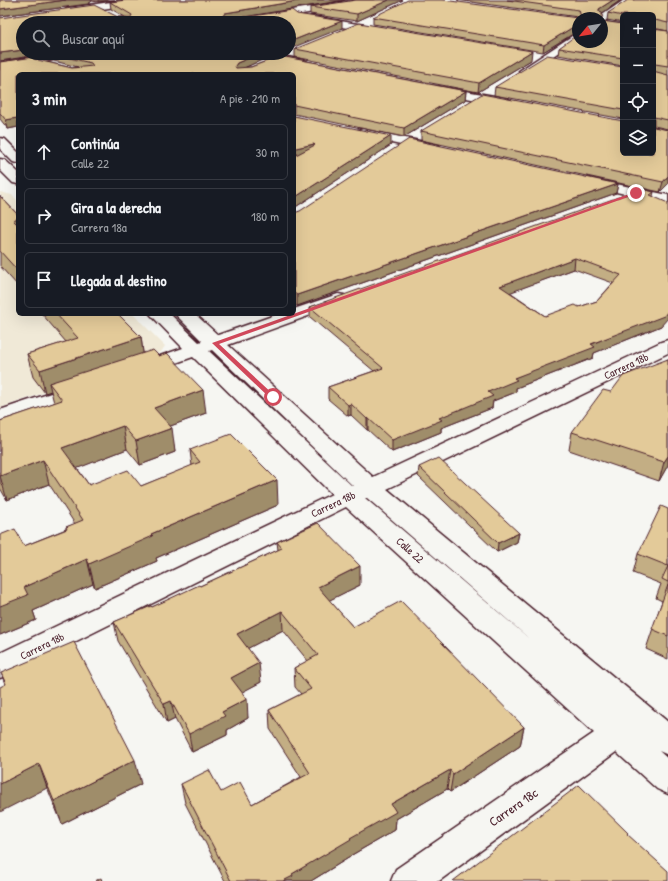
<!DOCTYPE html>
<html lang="es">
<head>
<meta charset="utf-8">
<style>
	body { margin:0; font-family:"Patrick Hand",sans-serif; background:#242831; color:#f1f3f6 }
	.controls { position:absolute; right:12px; top:12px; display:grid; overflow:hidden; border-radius:6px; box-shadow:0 4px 16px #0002 }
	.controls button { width:36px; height:36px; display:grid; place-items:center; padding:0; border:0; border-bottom:1px solid #363941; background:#171b24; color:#f1f3f6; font:20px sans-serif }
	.compass { position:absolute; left:572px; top:12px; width:36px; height:36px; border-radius:50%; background:#171b24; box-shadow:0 4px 16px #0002; rotate:240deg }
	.stop { position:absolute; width:12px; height:12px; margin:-9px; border:3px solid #d1495b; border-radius:50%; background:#fff }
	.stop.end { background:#d1495b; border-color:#fff; box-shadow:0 1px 4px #0008 }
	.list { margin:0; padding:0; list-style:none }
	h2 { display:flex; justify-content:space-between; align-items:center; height:52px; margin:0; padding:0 16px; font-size:17px }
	h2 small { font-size:13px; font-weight:400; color:#9ea1a6 }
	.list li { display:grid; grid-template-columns:26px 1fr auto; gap:12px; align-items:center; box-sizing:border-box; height:56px; margin:0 8px 8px; padding:0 8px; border:1px solid #363941; border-radius:6px }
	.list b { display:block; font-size:15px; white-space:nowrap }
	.list p { margin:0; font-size:13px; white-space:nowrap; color:#9ea1a6 }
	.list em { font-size:13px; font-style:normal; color:#9ea1a6 }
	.icon { flex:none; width:22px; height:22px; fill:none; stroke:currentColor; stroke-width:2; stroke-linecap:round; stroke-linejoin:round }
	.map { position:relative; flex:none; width:668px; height:881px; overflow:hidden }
	.search { position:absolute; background:#171b24; box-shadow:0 4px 16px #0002; left:16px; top:16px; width:280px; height:44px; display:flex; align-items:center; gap:10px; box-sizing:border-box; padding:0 14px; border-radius:22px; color:#9ea1a6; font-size:15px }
	.panel { position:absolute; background:#171b24; box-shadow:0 4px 16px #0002; left:16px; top:72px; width:280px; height:244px; border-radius:6px }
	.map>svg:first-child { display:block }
</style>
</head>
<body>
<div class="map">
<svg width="668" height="881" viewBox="0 0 668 881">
	<rect width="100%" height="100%" fill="#f6f6f2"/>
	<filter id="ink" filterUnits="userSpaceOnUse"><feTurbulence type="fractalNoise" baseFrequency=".025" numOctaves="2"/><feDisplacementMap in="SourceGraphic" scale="8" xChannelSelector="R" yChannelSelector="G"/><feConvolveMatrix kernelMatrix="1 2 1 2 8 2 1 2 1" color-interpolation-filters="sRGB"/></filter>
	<g filter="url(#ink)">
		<path fill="#f0e9d7" d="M0,192L12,195L18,201V314H133L165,346L161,352L0,408Z"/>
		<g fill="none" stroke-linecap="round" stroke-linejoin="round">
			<g stroke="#4a1f2b" stroke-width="3">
				<path id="minor" d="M125,0H147L143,3L68,14L64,11L68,8Z
					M354,0H374L370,3L246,23H224L229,20Z
					M624,0H634L605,21L602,22V18H598Z
					M312,16L380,28L385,31L380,34L309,21L307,19L309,17Z
					M578,32V39L528,73L524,74L519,71Z
					M58,53H81L76,56L0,69V63Z
					M243,53H265L304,60L309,63L304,66L248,56Z
					M436,86L506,98L510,100L512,102L510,104L506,106L432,91L430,89L432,87Z
					M362,129L434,144L439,145L441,148L439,151L434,152L358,136L356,133L358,130Z
					M0,138L5,139L18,152V163L13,162L0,149Z
					M0,159L5,160L18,172V184L13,183L0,170Z
					M588,178L668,195V203L583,185L581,182L583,179Z
					M338,294L344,295L347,299L344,303L228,345L373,477L661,342L668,340V353L387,489L668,722V755L659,751L668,759V794L657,789L616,752L439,881H391L396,869L594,733L346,507L10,674L0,678V653L332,494L193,357L144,374L137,372L134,368L137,364L183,348L150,314H170L199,342L202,341L175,314H195L218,335L278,314H294V309ZM212,350L353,486H352L209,351ZM365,498H367L532,641Z
					M81,383L88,385L91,389L88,393L0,423V410Z"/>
			</g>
			<use href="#minor" fill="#f6f6f2" fill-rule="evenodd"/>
		</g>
		<path fill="#c3ae84" stroke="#4a1f2b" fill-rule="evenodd" d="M0,0H115L98,2L92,1L88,4L0,16Z
			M126,0H345L239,17H246L297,14L342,28L289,23H23V53H49L0,61V18L125,17L111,9L110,2Z
			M403,0L357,21L310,14V7Z
			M457,0H621L602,13V18H578V17Z
			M668,0V31L653,28V29L668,31V129L654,126V127L668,130V184L660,192L421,140V131L623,153L653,15H623V23L607,20L608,13Z
			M373,17L578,18V31L543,52L373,24Z
			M602,21L623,24V66L558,55L559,48Z
			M295,49L531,60L478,92L295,57Z
			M55,53H262V60L245,67H251L280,56L466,91L465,100L404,137L294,114V74H18V127L8,129L0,119V62L33,57L34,59L72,68L78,67L54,61L52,54Z
			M623,67V119L494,95L495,87Z
			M294,116L391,145L294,208Z
			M618,184L616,193L297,306L294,304V213Z
			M654,192L653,196L661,326L594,353L593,358L516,388V392L493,401L492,408L441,428V432L392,452L368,430H367L351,415L348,416L328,399V387L374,371L310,317V307ZM574,269L613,283L597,301L579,307L545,316L510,292Z
			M0,196L18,215V286L0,266Z
			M42,314H118L141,337L143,353L206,413L170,426L175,452L140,465L127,449L77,468L89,485L141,486L192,466L190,450L278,505L156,558L157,561L95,588L93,584L33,611L36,620L0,635L24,546L66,529V527L75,524L49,484L7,500L0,488V421L54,403L51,391L45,393L33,377L27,354L66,342Z
			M668,359V465L659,481L569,450L572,432L611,392Z
			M419,467L519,533L517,542L497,552L418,476Z
			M668,509V659L646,649L662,601L656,598L661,584L633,573L638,554Z
			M277,542L360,585L329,600L353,627L524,727L520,746L450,792L447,789L396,819L395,830L350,856V857L311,881H225L185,803L181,784L221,792L252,804L301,777L270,729L269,710L301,694L295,687L294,668L308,661L283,630L248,648L261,682L241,692L248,718L227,730V735L192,752L175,719L167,723L118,641L114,622L152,607L200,586L278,550Z
			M1,673L141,784L62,824L5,684Z"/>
		<path fill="#9f8d6b" stroke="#4a1f2b" d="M66,0H92V1L88,4L0,16V9Z
			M98,0H115L98,2Z
			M304,0H345L226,20L222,17L225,13Z
			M389,0H403L357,21V14Z
			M613,0H621L598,16L599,9Z
			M342,21V28L289,49V42Z
			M578,24V31L543,52L544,45Z
			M23,50V53H49L0,61V53Z
			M532,51L531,60L478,92L479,83Z
			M262,53V60L237,71L235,66L237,63Z
			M466,91L465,100L404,137V128Z
			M17,118L18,127L8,129L6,120Z
			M391,136V145L294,208V198Z
			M314,144V153L296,157V148Z
			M668,176V184L660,192L663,182Z
			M618,184L616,193L297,306V295Z
			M18,218V239L13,220Z
			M575,258L574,269L498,297L500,286Z
			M668,311V318L661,326L594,353L593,358L516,388V392L493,401L492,408L441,428V432L392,452V440L514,378Z
			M141,337L144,360L49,383L51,391L45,393L40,370Z
			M203,390L206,413L157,431L154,408Z
			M351,404V415L348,416V405Z
			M368,418V430H367V419Z
			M123,426L127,449L68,472L62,448Z
			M172,428L175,452L140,465L136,441Z
			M668,456V465L659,481L664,462Z
			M43,460L49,484L7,500L0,476Z
			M277,480L278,505L156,558L157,561L95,588L89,564L151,534Z
			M519,533L517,542L497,552L498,543Z
			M87,559L93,584L33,611L36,620L0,635V606L24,587Z
			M360,566V585L318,606V587Z
			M282,611L283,630L239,653L237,634Z
			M259,663L261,682L233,697L231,678Z
			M247,699L248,718L227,730V735L192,752L189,734L222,712Z
			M171,701L175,719L167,723L164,704Z
			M524,727L520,746L450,792L453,774Z
			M135,760L141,784L62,824L54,801Z
			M39,764L47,788L0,812V784Z
			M450,770L447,789L396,819L395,830L350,856V857L311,881H283L292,874L350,838L391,804Z"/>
		<path fill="#e3ca99" stroke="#4a1f2b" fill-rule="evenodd" d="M0,0H66L0,9Z
			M126,0H304L225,13L222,17H246L292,10L297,14L342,21L289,42V23H23V50L0,53V18L94,5L118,17H131L132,15L110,2Z
			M356,0H389L357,14L310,7Z
			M408,0H443L578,18V24L544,45L373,17Z
			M507,0H613L599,9V11L602,12V18H579L581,17L579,10Z
			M628,0H668V23L655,20L653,22V15H623V16L608,13Z
			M602,20V21L623,24V58L559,48L578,34V42H602Z
			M359,23L532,51L479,83L295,49Z
			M653,23V29L668,31V66L655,64L653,65V71L668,75V120L654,117V127L668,130V176L663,182L421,131L482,94L623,121V153H653Z
			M55,53H261L237,63L235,66L236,68L251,67L280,56L466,91L404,128L294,105V74H18V119L17,118L6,120L0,113V62L33,57L34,59L72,68L93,66L91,63L52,54Z
			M547,55L623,67V110L495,87Z
			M294,116L391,136L294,198V156L315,145L314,144L296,148L294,147Z
			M409,139L618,184L297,295L294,293V213L300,211Z
			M641,189L654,192L650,195L668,203V311L664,316L591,344L595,347L514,378L517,380L488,392L493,396L439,418L442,420L392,440L368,418L367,419L351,404L348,405L328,387L383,368L310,307ZM575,258L621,275L597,301L579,307L575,305L545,316L500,286Z
			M0,196L18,215V218L13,220L18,225V271L0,251Z
			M56,314H118L141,337L40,370L27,354L78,338Z
			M153,350L159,356L167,353L203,390L154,408L172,428L136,441L123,426L62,448L89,485L128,470L141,486L200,462L190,450L231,434L277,480L151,534L153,536L89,564L87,559L24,587L28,595L0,606V535L15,529L24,546L67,529L66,527L83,520L43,460L0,476V421L62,400L49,383Z
			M668,359V456L664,462L572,432L603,390L611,392L623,376Z
			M438,458L519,533L498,543L419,467Z
			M661,506L668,509V566L638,554Z
			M318,523L360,566L318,587L353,627L401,601L524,727L453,774L450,770L391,804L396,812L350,838L351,839L292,874L293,876L283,881H231L181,784L209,770L221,792L240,782L252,804L310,773L269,710L311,689L294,668L318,655L282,611L237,634L259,663L231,678L247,699L222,712L225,716L189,734L171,701L164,704L114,622L151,606L152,607L199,585L200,586L282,548L277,542Z
			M668,566V582L662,579Z
			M668,585V636L652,629Z
			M74,642L135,760L54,801L39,764L0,784V687L6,684L1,673Z
			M579,785L628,833L627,834L668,871V881H453Z
			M101,878L102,881H95Z"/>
	</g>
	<path fill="#d1495b" d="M635,192L639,193L219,344L275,396V399H271L212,343Z"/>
	<g text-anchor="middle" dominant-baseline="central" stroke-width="3" stroke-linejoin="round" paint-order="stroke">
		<g font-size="11" fill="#4a1f2b" stroke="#f6f6f2">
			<text transform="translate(626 366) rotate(-25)">Carrera 18b</text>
			<text transform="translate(333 504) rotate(-25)">Carrera 18b</text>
			<text transform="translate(410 550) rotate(42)">Calle 22</text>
			<text transform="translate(42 646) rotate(-26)">Carrera 18b</text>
		</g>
		<g font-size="13" fill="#4a1f2b" stroke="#f6f6f2">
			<text transform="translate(513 807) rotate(-35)">Carrera 18c</text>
		</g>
	</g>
</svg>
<div class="controls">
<button>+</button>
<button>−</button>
<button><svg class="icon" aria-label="locate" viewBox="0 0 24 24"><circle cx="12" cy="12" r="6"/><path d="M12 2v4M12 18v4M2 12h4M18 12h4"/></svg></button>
<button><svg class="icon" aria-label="layers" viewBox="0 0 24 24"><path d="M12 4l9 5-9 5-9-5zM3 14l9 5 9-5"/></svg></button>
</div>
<svg class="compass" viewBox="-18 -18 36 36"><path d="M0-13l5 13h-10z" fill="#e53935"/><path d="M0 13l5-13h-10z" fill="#9ea1a6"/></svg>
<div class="stop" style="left:273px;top:397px"></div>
<div class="stop end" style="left:636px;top:193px"></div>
<div class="search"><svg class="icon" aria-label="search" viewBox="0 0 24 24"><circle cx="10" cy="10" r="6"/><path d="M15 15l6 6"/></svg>Buscar aquí</div>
<section class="panel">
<h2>3 min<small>A pie · 210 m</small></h2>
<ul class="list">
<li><svg class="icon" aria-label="ahead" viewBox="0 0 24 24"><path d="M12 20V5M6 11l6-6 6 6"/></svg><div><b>Continúa</b><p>Calle 22</p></div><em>30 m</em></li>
<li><svg class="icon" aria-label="right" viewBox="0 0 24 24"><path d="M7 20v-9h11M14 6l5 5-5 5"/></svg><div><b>Gira a la derecha</b><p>Carrera 18a</p></div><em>180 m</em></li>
<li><svg class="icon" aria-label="arrive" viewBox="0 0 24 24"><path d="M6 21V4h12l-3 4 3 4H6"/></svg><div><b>Llegada al destino</b></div></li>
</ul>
</section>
</div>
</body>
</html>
